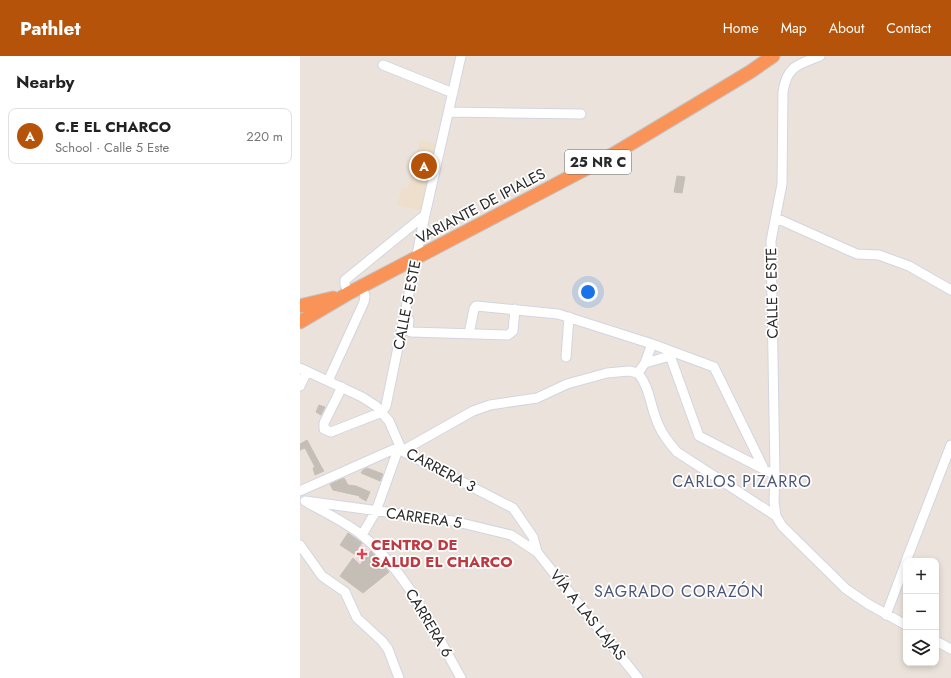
<!DOCTYPE html>
<html lang="en">
<head>
<meta charset="utf-8">
<style>
	body { margin:0; font-family:Jost,sans-serif; background:#f2f2f2; color:#222 }
	.controls { position:absolute; right:12px; bottom:12px; display:grid; overflow:hidden; border-radius:8px; box-shadow:0 2px 6px #0003 }
	.controls button { width:36px; height:36px; display:grid; place-items:center; padding:0; border:0; border-bottom:1px solid #e0e0e0; background:#fff; color:#222; font:20px sans-serif }
	.you { position:absolute; left:288px; top:236px; width:14px; height:14px; margin:-10px; border:3px solid #fff; border-radius:50%; background:#1a73e8; box-shadow:0 0 0 6px #1a73e833 }
	.badge { display:grid; place-items:center; width:26px; height:26px; border-radius:50%; background:#b45309; color:#fff; font-size:13px; font-weight:700 }
	.pin { position:absolute; translate:-50% -50%; border:2px solid #fff; box-shadow:0 1px 4px #0006 }
	.list { margin:0; padding:0; list-style:none }
	h2 { display:flex; justify-content:space-between; align-items:center; height:52px; margin:0; padding:0 16px; font-size:17px }
	h2 small { font-size:13px; font-weight:400; color:#767676 }
	.list li { display:grid; grid-template-columns:26px 1fr auto; gap:12px; align-items:center; box-sizing:border-box; height:56px; margin:0 8px 8px; padding:0 8px; border:1px solid #e0e0e0; border-radius:8px }
	.list b { display:block; font-size:15px; white-space:nowrap }
	.list p { margin:0; font-size:13px; white-space:nowrap; color:#767676 }
	.list em { font-size:13px; font-style:normal; color:#767676 }
	.icon { flex:none; width:22px; height:22px; fill:none; stroke:currentColor; stroke-width:2; stroke-linecap:round; stroke-linejoin:round }
	.map { position:relative; flex:none; width:651px; height:622px; overflow:hidden }
	header { display:flex; align-items:center; gap:24px; box-sizing:border-box; height:56px; padding:0 20px; background:#b45309; color:#fff }
	header strong { font-size:19px }
	nav { display:flex; gap:22px; margin-inline-start:auto; font-size:14px }
	main { display:flex }
	aside { flex:1; background:#fff }
	.map>svg:first-child { display:block }
</style>
</head>
<body>
<header>
<strong>Pathlet</strong>
<nav><a>Home</a><a>Map</a><a>About</a><a>Contact</a></nav>
</header>
<main>
<aside>
<h2>Nearby<small></small></h2>
<ul class="list">
<li><span class="badge">A</span><div><b>C.E EL CHARCO</b><p>School · Calle 5 Este</p></div><em>220 m</em></li>
</ul>
</aside>
<div class="map">
<svg width="651" height="622" viewBox="0 0 651 622">
	<rect width="100%" height="100%" fill="#ebe3db"/>
	<path fill="#eddfcb" d="M120,84L139,89L123,155L97,149L102,131L108,132Z"/>
	<path fill="#f2d9dc" d="M61,488L71,495L60,509L55,506L57,503L54,500Z"/>
	<path fill="#c4beb7" stroke="#c6bfb5" d="M377,120L385,121L382,137L374,136Z
		M19,349L25,351L21,359L16,356Z
		M7,384L22,412L24,415L15,419L13,412L15,411L5,392L0,394V388Z
		M67,412L83,418L80,425L61,417L63,414Z
		M44,422L48,429L56,430L70,436L66,445L59,441L60,440L33,434L30,428Z
		M48,477L62,487L54,498L40,489Z
		M71,495L89,516L63,537L40,520L53,502L60,509Z"/>
	<g fill="none" stroke-linecap="round" stroke-linejoin="round">
		<g stroke="#d1d5e2" stroke-width="11">
			<path id="minor" d="M83,9L153,37
				M150,56L281,58
				M476,162L557,198L579,199L609,210L651,234
				M49,237L45,229V224L125,159
				M109,264L108,274L111,276L208,279L213,275L215,253
				M169,278L174,253L176,250L258,258L352,288L414,311L463,411
				M368,294L399,380L475,419
				M266,301L269,261
				M345,307L370,300
				M0,312L62,341L76,350L89,365L102,395L213,452L233,481L237,496
				M338,317L345,307L352,288
				M28,325L64,246L65,240L62,230
				M0,330L7,315
				M42,331L24,367V373L31,376L82,356L86,350L125,159L161,0
				M102,395L173,355L190,349L237,342L267,328L307,317L329,315L338,317C351,333 350,352 359,370C363,380 370,388 377,396L476,460L482,470L546,533L568,548L606,569
				M0,435L99,391
				M5,445L153,465L211,479L237,496L338,622
				M8,447C26,457 47,467 63,480C106,515 134,574 161,622
				M476,460L474,446L475,419L471,185L482,128L483,36C487,10 497,9 520,0
				M62,479L76,455L99,391
				M0,489L22,520L45,536L57,562L82,585L88,593L99,622
				M606,505L651,389
				M586,559L606,506
				M636,585L651,593"/>
		</g>
		<g stroke="#c3c3c3" stroke-width="15">
			<path id="highway" d="M0,250L33,242
				M0,266L49,237L312,99L450,16L473,0"/>
		</g>
		<use href="#minor" stroke="#fff" stroke-width="9"/>
		<use href="#highway" stroke="#f99358" stroke-width="13"/>
	</g>
	<path fill="#e0444e" stroke="#fff" stroke-width="1.5" d="M60 492h4v4h4v4h-4v4h-4v-4h-4v-4h4z"/>
	<g text-anchor="middle" dominant-baseline="central" stroke-width="3.5" stroke-linejoin="round" paint-order="stroke">
		<rect fill="#fff" stroke="#696969" stroke-width="1" x="265" y="94" width="66" height="24" rx="3"/>
		<g font-size="14" font-weight="bold" fill="#292929">
			<text x="298" y="106">25 NR C</text>
		</g>
		<g font-size="15" fill="#292929" stroke="#fff">
			<text transform="translate(181 150) rotate(-28)">VARIANTE DE IPIALES</text>
			<text transform="translate(472 237) rotate(-91)">CALLE 6 ESTE</text>
			<text transform="translate(107 249) rotate(-79)">CALLE 5 ESTE</text>
			<text transform="translate(141 414) rotate(28)">CARRERA 3</text>
			<text transform="translate(124 462) rotate(8)">CARRERA 5</text>
			<text transform="translate(288 559) rotate(51)">VÍA A LAS LAJAS</text>
			<text transform="translate(129 567) rotate(59)">CARRERA 6</text>
		</g>
		<g font-size="15" font-weight="bold" fill="#be3a42" stroke="#fff" text-anchor="start">
			<text x="71" y="489">CENTRO DE<tspan x="71" dy="17">SALUD EL CHARCO</tspan></text>
		</g>
		<g font-size="16" letter-spacing="1" fill="#4b5679" stroke="#fff">
			<text x="442" y="425">CARLOS PIZARRO</text>
			<text x="379" y="535">SAGRADO CORAZÓN</text>
		</g>
	</g>
</svg>
<div class="controls">
<button>+</button>
<button>−</button>
<button><svg class="icon" aria-label="layers" viewBox="0 0 24 24"><path d="M12 4l9 5-9 5-9-5zM3 14l9 5 9-5"/></svg></button>
</div>
<div class="you"></div>
<div class="pin badge" style="left:124px;top:110px">A</div>
</div>
</main>
</body>
</html>
